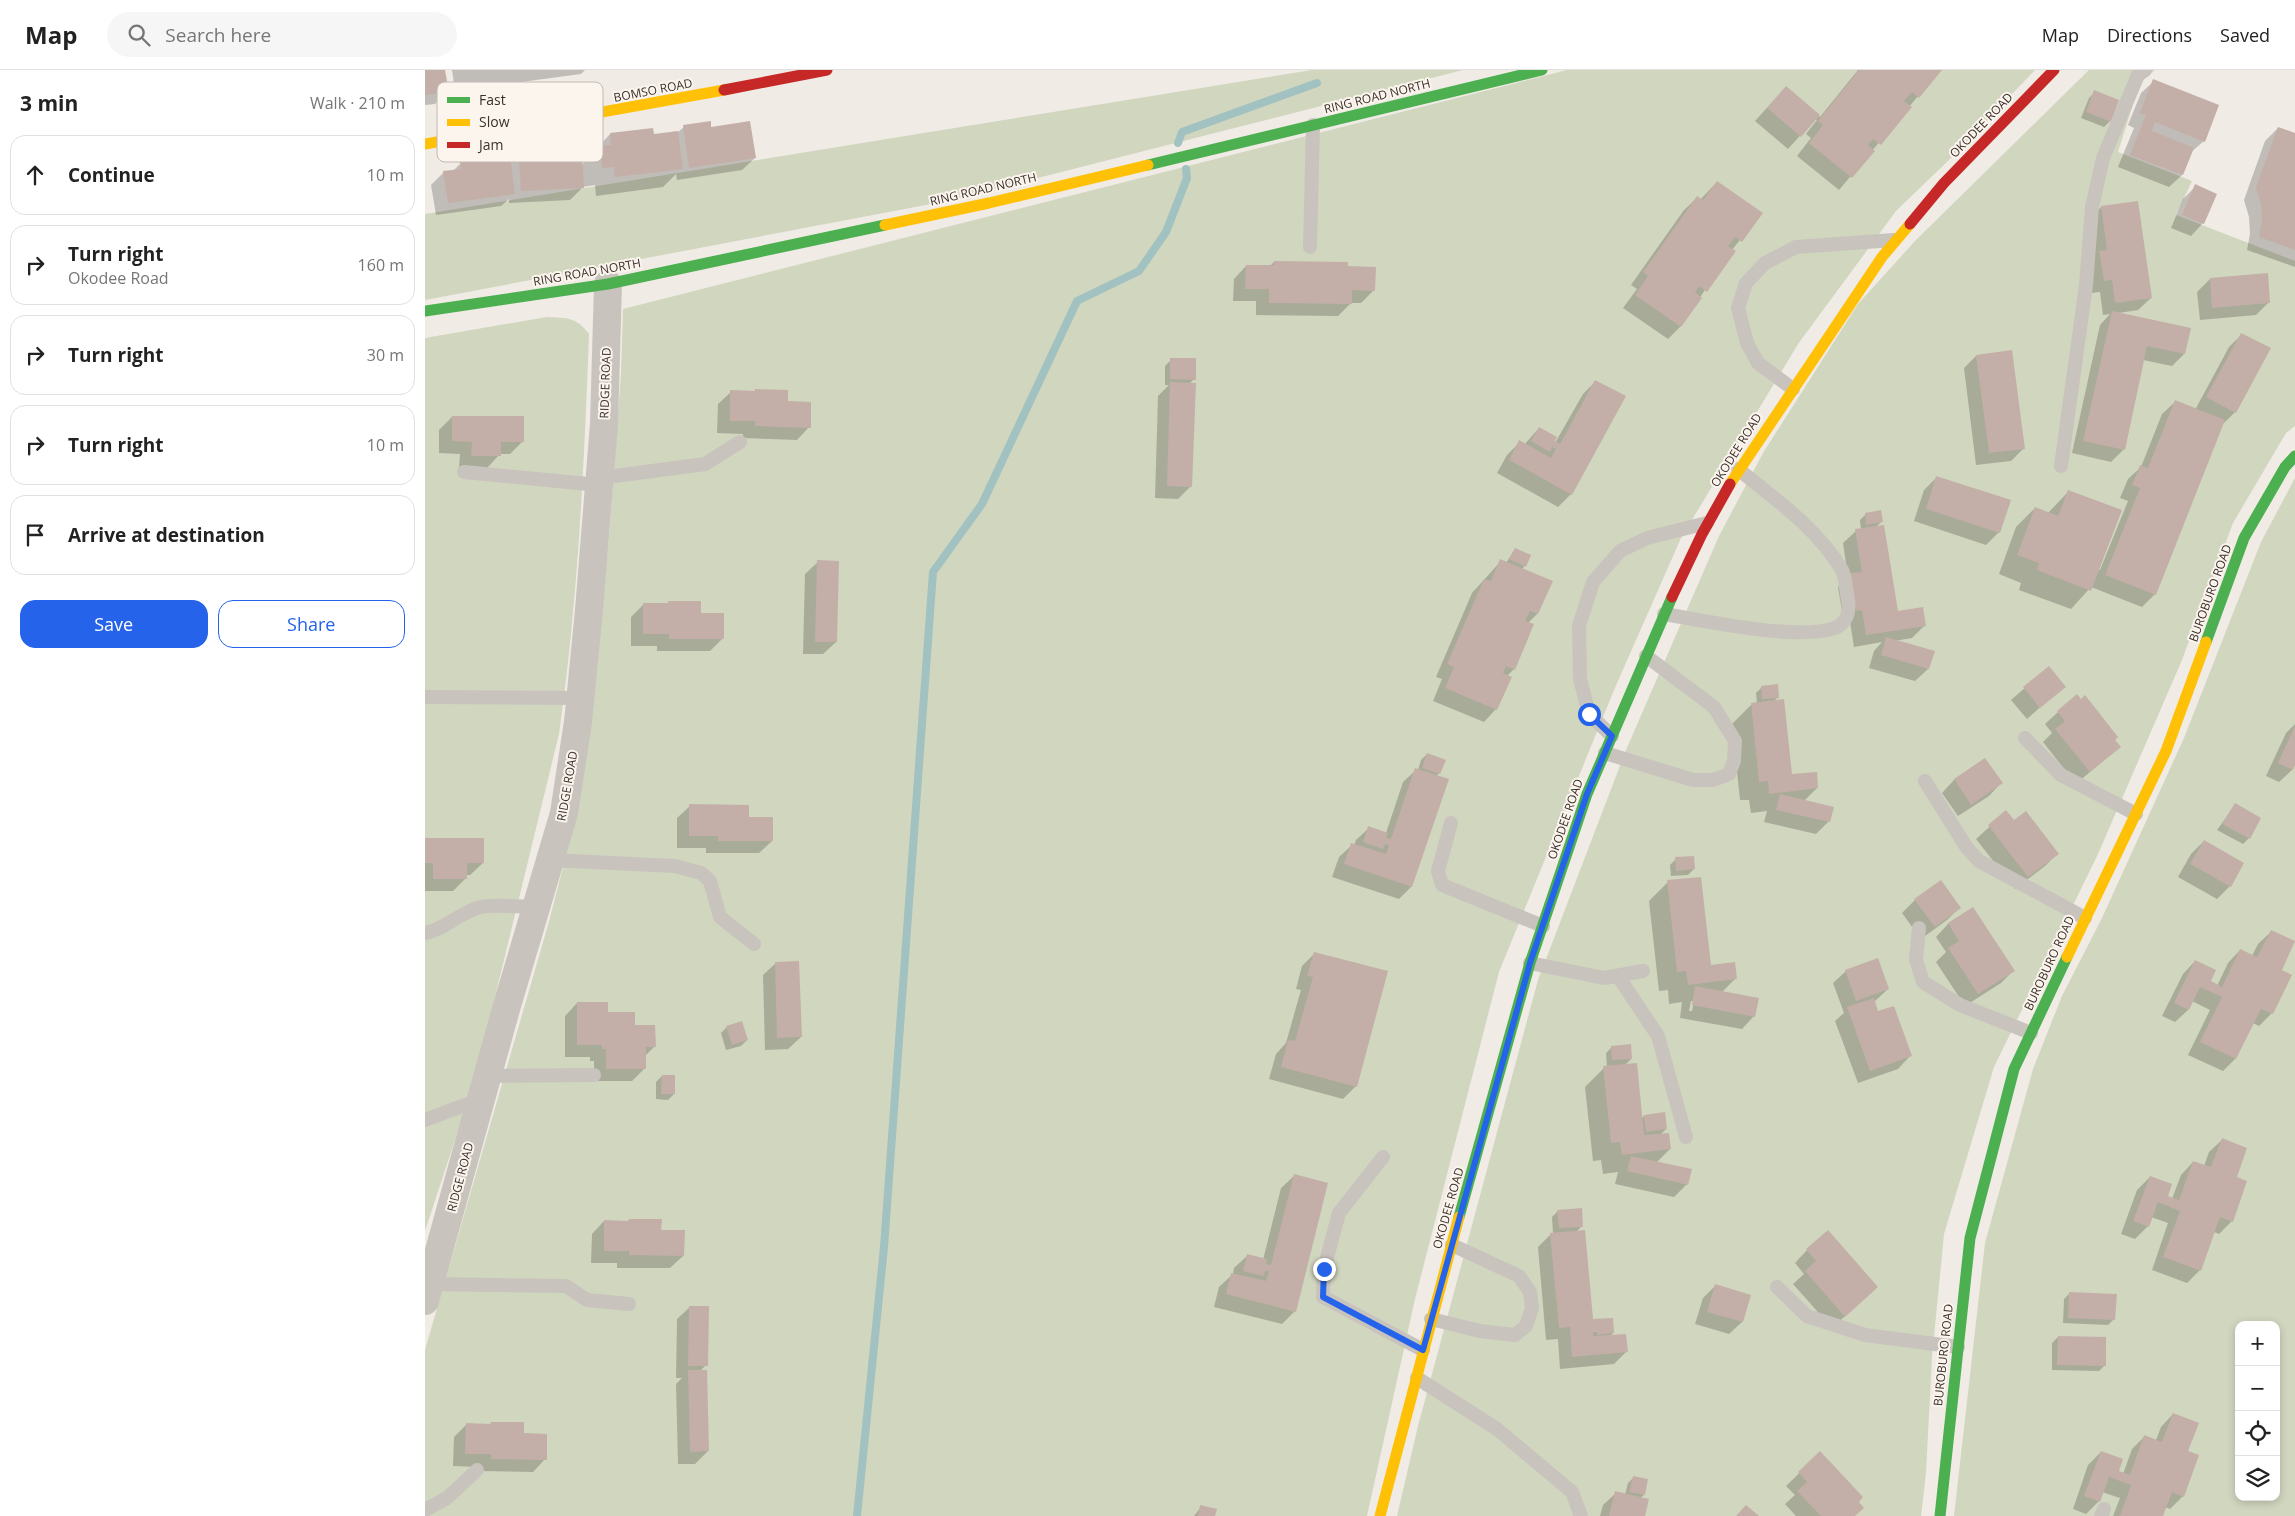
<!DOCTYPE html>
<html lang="en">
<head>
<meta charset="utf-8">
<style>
	body { margin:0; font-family:"Open Sans",sans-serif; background:#f6f6f6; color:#222 }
	.controls { position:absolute; right:15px; bottom:15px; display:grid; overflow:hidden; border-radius:10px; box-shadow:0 2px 8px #0003 }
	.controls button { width:45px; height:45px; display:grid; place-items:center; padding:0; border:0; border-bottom:1px solid #e0e0e0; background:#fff; color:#222; font:25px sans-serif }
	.stop { position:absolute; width:15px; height:15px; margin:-11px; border:4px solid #2563eb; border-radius:50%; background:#fff }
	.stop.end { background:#2563eb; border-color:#fff; box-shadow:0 1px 5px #0008 }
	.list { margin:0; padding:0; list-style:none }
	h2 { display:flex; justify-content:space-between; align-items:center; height:65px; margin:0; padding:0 20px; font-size:21px }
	h2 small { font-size:16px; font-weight:400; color:#767676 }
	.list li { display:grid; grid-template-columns:32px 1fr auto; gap:15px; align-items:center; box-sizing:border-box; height:80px; margin:0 10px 10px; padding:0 10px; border:1px solid #e0e0e0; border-radius:15px }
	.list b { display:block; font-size:19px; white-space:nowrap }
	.list p { margin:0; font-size:16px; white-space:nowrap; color:#767676 }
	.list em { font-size:16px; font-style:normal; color:#767676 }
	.actions { display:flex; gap:10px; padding:15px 20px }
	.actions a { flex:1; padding:11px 0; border:1px solid #2563eb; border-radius:15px; text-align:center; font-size:18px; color:#2563eb }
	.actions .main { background:#2563eb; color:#fff }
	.icon { flex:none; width:28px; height:28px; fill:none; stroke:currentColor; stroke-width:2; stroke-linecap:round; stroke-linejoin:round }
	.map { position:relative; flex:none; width:1870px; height:1446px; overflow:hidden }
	header { display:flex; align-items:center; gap:30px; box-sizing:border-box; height:70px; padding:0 25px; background:#fff; border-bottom:1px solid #e0e0e0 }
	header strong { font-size:24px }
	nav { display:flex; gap:28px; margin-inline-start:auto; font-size:18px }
	.search { width:350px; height:45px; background:#f6f6f6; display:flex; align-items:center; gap:12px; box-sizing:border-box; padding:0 18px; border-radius:28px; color:#767676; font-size:19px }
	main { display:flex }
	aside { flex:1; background:#fff }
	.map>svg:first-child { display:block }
</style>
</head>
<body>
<header>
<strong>Map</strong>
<div class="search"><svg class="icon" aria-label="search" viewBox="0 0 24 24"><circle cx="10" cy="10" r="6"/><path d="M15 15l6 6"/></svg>Search here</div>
<nav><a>Map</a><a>Directions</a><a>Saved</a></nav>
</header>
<main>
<aside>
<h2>3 min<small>Walk · 210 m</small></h2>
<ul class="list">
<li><svg class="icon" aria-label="ahead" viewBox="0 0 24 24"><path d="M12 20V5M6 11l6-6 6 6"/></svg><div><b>Continue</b></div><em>10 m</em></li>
<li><svg class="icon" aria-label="right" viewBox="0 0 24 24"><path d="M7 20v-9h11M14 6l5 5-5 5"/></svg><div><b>Turn right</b><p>Okodee Road</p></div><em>160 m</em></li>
<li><svg class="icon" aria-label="right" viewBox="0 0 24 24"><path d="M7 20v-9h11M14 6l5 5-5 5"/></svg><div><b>Turn right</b></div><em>30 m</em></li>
<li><svg class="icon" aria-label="right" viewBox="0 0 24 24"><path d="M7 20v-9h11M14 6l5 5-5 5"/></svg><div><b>Turn right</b></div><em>10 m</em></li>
<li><svg class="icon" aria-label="arrive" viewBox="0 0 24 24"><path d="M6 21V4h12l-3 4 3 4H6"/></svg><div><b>Arrive at destination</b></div></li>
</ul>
<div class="actions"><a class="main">Save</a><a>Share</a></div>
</aside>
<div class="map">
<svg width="1870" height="1446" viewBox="0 0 1870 1446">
	<rect width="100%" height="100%" fill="#f0ebe5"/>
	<path fill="#d1d6bf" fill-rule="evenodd" d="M887,0H1038L522,131L0,230V144Z
		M1142,0H1610L1528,86L1471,141L1373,274L1256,468L1189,620L1074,902L990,1229L942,1446H0V1280L123,855L150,751L169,616L184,468L196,303L198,239Z
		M1664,0H1730L1715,12L1693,82L1767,111L1751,145L1870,191V356L1861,363L1808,453L1757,590L1673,784L1569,997L1519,1164L1507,1287L1501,1403L1496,1446H972L993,1356L1113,910L1201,680L1294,466L1338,383L1433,234L1490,171Z
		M122,247C141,248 152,247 164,264C159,399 153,530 134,664L50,1009L0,1161V268Z
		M1870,408V1446H1529L1560,1173L1608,999L1637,926L1677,848L1759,668L1836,472ZM1814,1255H1851V1427H1814Z"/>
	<path fill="#0003" fill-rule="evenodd" d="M0,0H19L22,21L10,34L0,35Z
		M27,0H160L156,4L30,21Z
		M1433,0H1515L1414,120L1372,86L1386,68L1381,64L1392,50L1390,49L1363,79L1330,51L1361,17L1395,47Z
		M1729,11L1779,71L1765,83L1757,105L1744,117L1693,97L1709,58L1703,55L1716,23Z
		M1670,22L1685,51L1679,57L1656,48L1664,28Z
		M259,57L285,58L330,88L317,100L252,110L251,104L238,117L171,126L170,115L158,117L145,130L84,133V129L76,136L11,145L6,115L19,102L28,101L35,94L84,89L94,79L135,86L156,96L185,64L228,65L253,62Z
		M1853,58L1870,65V197L1822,180L1825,164L1824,147L1819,130L1840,71Z
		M1292,112L1336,143L1307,180L1255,257L1243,269L1198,238L1212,219L1206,215L1259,140L1272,128L1275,130Z
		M1771,116L1778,153L1766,166L1746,158L1758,129Z
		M1676,137L1726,228L1713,240L1694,243L1759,284L1747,296L1718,290L1699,379L1686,392L1647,383L1675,255L1685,244L1678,245L1675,222L1666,223L1664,150Z
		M849,192L922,198L949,220L936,233H926L913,246L831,245V231H808L809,209L821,196H845Z
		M1842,204L1844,232L1831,245L1775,250L1772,222L1785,209Z
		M1817,264L1810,342L1797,355L1730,524L1717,537L1666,517L1646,539L1594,520L1596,513L1574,504L1591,457L1610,438L1623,443L1643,422L1673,499L1675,500L1703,431L1695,428L1703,409L1716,397L1737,344L1750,332L1770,340L1804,277Z
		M1551,286L1599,378L1586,391L1551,395L1539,298Z
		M746,290L769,309L764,314L766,416L753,429L730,428L733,326L744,315H740V296Z
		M1171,311L1146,424L1133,437L1072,403L1082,385L1095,372L1099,375L1114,358L1130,373L1158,324Z
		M330,320L362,332L384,357L372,370L318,368V364L292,363L293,334L306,322H329Z
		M27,347L98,371L85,384H75L62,398H34L35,384L14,383V360Z
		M1512,407L1574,462L1561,475L1489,451L1499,420Z
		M1441,444L1456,452L1451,457L1472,542L1500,555L1487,568L1469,571L1503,599L1490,611L1444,598L1449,581L1457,572L1429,577L1425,552L1419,553L1413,517L1423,507L1418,473L1431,461L1436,460L1435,450Z
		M1090,479L1105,486L1097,500L1112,544L1103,553L1108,555L1089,599L1082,606L1071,639L1059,652L1008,631L1017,609L1011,607L1047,523L1076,491L1081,493Z
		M393,492L411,572L398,584H378L380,504Z
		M219,534L275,544L298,568L285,581H232V576H206V547Z
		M1623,598L1639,616L1602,649L1586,630Z
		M1337,617L1353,627L1348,632L1366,706L1392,718L1379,731L1404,751L1391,764L1339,752L1342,741L1326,743L1324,730H1315L1307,654L1326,635L1332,634L1331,623Z
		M1633,642L1688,670L1694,677L1651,714L1618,672L1627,663L1620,654Z
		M1870,654V692L1867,700L1854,712L1841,706L1861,663Z
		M1002,684L1014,703L1011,706L986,817L974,829L907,807L914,787L927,775H929L931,770L944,758L961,763L978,712L991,700H993L996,690Z
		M1559,689L1576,713L1564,726L1533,746L1517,723L1529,710Z
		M1810,735L1824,768L1818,774L1792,760Z
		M265,736L347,771L334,783H281V778H252V748Z
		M1581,742L1589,752L1632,784L1620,796L1590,819L1551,769Z
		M0,769L58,793L45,805H41V808L28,821H0Z
		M1779,771L1805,816L1792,829L1753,807L1766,784Z
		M1251,789L1269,799L1263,805L1246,806L1245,795Z
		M1243,812L1284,896L1311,908L1297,922L1329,946L1317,959L1255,948L1257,932L1244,934L1243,920L1234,921L1224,831ZM1266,931H1269L1267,941H1264Z
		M1515,812L1535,837L1522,850L1496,869L1477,843L1490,830Z
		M1548,838L1588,901L1576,913L1540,936L1511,892L1521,882L1511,867L1523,854Z
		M1846,862L1855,900L1847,943L1834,956L1828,953L1810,989L1798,1001L1763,985L1785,940L1767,931L1763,940L1750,952L1737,946L1758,904L1770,891L1785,912L1792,916L1803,893L1815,880L1827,886L1833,874Z
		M890,883L931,1016L918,1029L844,1009L851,984L861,973L876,920L871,919L877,896Z
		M351,893L376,967L363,979L340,980L338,905Z
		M1421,901L1463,919L1449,932L1452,942L1485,986L1473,999L1433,1013L1410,951L1419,943L1408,913Z
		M152,933L209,956L229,977L220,986V998L207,1011H169V991H165V987H140V946Z
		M302,957L322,970L316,976L301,980L296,963Z
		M1187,977L1206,989L1199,996L1216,1049L1219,1046L1241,1059L1235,1065L1245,1079L1231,1093L1262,1114L1249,1127L1190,1114L1193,1102L1178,1104L1176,1090L1168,1091L1160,1017L1179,998L1182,997L1181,983Z
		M237,1006L249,1024L243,1030L231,1029V1012Z
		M1797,1070L1810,1108L1807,1151L1794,1164L1789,1162L1775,1200L1762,1213L1727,1200L1743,1153L1726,1147L1723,1156L1710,1169L1696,1164L1712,1120L1725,1107L1741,1127L1747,1129L1756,1105L1768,1092L1779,1096L1784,1082Z
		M869,1106L870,1241L857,1254L789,1237L794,1217L808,1204L809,1198L822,1186L838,1190L856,1118Z
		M1133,1141L1157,1156L1151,1162L1167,1251L1188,1263L1185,1266L1201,1282L1189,1294L1135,1299L1133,1269L1121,1270L1113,1177L1126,1164H1128L1127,1147Z
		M204,1150L235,1161L258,1186L245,1198H192V1193H166L167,1164L179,1151L202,1152Z
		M1382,1180L1452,1217L1407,1258L1368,1214L1379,1204L1370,1193Z
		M1291,1215L1325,1226L1317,1252L1304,1264L1270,1254L1278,1228Z
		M1645,1223L1689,1249L1683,1255L1638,1253L1639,1229Z
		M265,1237L281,1295L275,1301L283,1381L270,1394H253L251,1314L257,1308H251L252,1249Z
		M1633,1267L1680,1295L1674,1301L1627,1300V1273Z
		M1748,1344L1761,1382L1758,1426L1745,1439L1740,1437L1737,1446H1688L1695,1428L1677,1422L1674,1431L1661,1444L1648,1439L1663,1395L1676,1382L1692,1402L1698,1404L1707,1379L1720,1366L1731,1370L1736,1357Z
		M66,1353L97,1365L120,1389L108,1402L54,1401V1397L28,1396L29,1367L41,1355H64Z
		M1395,1383L1432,1431L1429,1446H1371L1360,1434L1370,1425L1361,1416Z
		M1209,1407L1222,1410L1219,1425L1215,1428L1219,1446H1175L1178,1435L1191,1423L1200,1425L1203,1413Z
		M776,1437L789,1446H769Z"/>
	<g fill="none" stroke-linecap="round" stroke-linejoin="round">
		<path stroke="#a1c2c1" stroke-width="8" d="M753,73L757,62L892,13
			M432,1446L459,1177L508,502L557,434L652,231L714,201L741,162L762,108L761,99"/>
	</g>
	<path fill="#c3afa7" d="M0,0H20L24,22L0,25Z
		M1434,0H1517L1494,28L1487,22L1479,31L1487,37L1456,75L1448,69L1443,75L1450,81L1427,108L1384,73L1398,55L1393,51Z
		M1728,9L1794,35L1780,72L1730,52L1727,61L1769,78L1758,105L1705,85L1721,45L1715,43Z
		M1361,16L1395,45L1376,67L1342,38Z
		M1669,20L1694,30L1686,52L1661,42Z
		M286,51V57L325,51L331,88L264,98L258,55Z
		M1853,57L1870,63V180L1834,167L1837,151L1836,134L1831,117Z
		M228,58L229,64L253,61L258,99L190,107L189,97L177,98L175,76L186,75L185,63Z
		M135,76L136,85L157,83L159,118L96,121L93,78Z
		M85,87L90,124L23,133L18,101L36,99L35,92Z
		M1292,111L1338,143L1317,172L1310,167L1303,176L1311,181L1282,222L1274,216L1270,222L1277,228L1256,257L1210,225L1223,206L1218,202L1272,126L1278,130Z
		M1770,114L1792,124L1779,154L1757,145Z
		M1713,131L1727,228L1690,233L1687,210L1679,211L1674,181L1682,180L1676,136Z
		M849,191L923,192V196L951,197L950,221L927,220V234L844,233V219H820L821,195H849Z
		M1843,203L1845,233L1787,238L1785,208Z
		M1687,241L1766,258L1760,284L1722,276L1700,380L1658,371Z
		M1816,263L1846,278L1811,343L1781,327Z
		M1587,280L1600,379L1564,383L1551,285Z
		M745,288H771V310L745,309Z
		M1170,310L1201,326L1147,425L1084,390L1094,370L1126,388L1131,379L1127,377L1125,382L1106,371L1114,357L1132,367L1130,371L1135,374Z
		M745,312L771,313L767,417L742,416Z
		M330,319L363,320V331L386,332V358L330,356V351H305V320L330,321Z
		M1750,330L1800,350L1731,525L1680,505L1715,418L1707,415L1715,395L1723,398Z
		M27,346H99V372H76V386H46L47,372L27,371Z
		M1511,406L1586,430L1575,463L1501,439Z
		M1643,420L1697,440L1666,521L1612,500L1614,493L1592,485L1610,437L1633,446Z
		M1456,440L1458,452L1441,455L1440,443Z
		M1459,455L1473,541L1498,537L1501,556L1441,565L1437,540L1431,541L1425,503L1437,502L1430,459Z
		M1090,478L1106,485L1101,497L1084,489Z
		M1075,489L1128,511L1113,544L1105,541L1100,551L1109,554L1090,600L1081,596L1078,603L1087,607L1072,640L1020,618L1029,597L1022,594L1059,509L1066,511Z
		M392,490L414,491L412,572H390Z
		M243,531H276V543H299V569H244V564H218V533H243Z
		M1461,567L1510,581L1504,599L1456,585Z
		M1624,596L1641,617L1615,638L1598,617Z
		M1353,614L1354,628L1337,629L1336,616Z
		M1652,624L1656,629L1660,625L1693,667L1690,670L1696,677L1665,702L1630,659L1640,651L1632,641Z
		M1359,629L1367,704L1392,702L1393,718L1344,724L1343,711L1334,712L1326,633Z
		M1870,656V695L1868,700L1853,693Z
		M1002,683L1021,690L1015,704L997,698Z
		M1560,688L1578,713L1546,735L1529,709Z
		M990,698L1024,709L987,817L919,794L926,773L961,784L964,775L960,774L958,779L938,772L943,756L963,763L961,768L966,769Z
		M1355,724L1409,737L1405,752L1351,740Z
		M1810,733L1836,748L1825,769L1797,754Z
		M264,734L324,735V747H348V771H293V766H264Z
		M1581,740L1589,750L1601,741L1634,784L1603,807L1563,755Z
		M0,768H59V793H42V809H8V793H0Z
		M1779,770L1819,793L1806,817L1765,794Z
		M1269,786L1270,799L1251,801L1250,787Z
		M1276,807L1286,895L1310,892L1312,909L1263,915L1261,901L1252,902L1242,810Z
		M1516,810L1536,838L1510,857L1489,829Z
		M1548,837L1590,901L1553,924L1523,878L1534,871L1523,853Z
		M1846,860L1870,871L1857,900L1867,905L1848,944L1836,939L1811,989L1775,972L1797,927L1775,917L1764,940L1749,933L1770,890L1791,900L1786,911L1797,917L1815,879L1832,887Z
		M889,882L963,901L932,1017L856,997L863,970L870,971L888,907L882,906Z
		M1453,888L1464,919L1431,931L1420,900Z
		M374,891L377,967L352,968L350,892Z
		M1270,916L1334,928L1330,947L1267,935Z
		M1449,928L1453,941L1469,936L1487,986L1445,1001L1422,937Z
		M152,932H183V942H210V955H230L231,977H221V999H181V979H177V975H152Z
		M317,951L323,970L307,975L301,956Z
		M1206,974L1207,989L1187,990L1186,976Z
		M1212,993L1219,1065L1244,1063L1246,1079L1197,1085L1195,1072L1186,1073L1178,996Z
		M237,1005H250V1024H236Z
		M1240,1042L1242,1059L1221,1062L1219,1045Z
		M1797,1068L1822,1078L1812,1107L1822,1111L1808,1152L1795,1147L1776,1201L1738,1187L1755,1141L1733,1132L1724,1157L1708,1151L1725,1106L1747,1114L1743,1126L1754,1130L1768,1091L1786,1097Z
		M1206,1086L1267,1099L1263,1115L1202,1101Z
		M869,1104L903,1113L871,1242L801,1224L806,1203L841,1211L844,1201H840L838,1206L818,1201L822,1184L842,1189L841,1194L846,1195Z
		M1157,1138L1158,1157L1134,1158L1132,1140Z
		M204,1149H237L236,1160H260L259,1186L204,1185V1181H179V1150L204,1151Z
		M1160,1160L1168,1249L1188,1248L1189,1263L1172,1265V1262H1168V1266L1201,1264L1203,1282L1147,1287L1145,1257L1134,1258L1125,1163Z
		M1403,1160L1453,1217L1420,1247L1380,1201L1391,1191L1381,1179Z
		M1290,1214L1326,1225L1318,1252L1282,1242Z
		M1644,1222L1692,1224L1690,1250L1643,1248Z
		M264,1236H284L283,1296H263Z
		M1633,1266L1681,1267V1296L1632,1295Z
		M263,1300H282L284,1381L265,1382Z
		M1748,1343L1774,1353L1763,1381L1774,1385L1759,1427L1747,1422L1738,1446H1695L1706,1415L1684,1407L1675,1432L1659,1426L1676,1381L1698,1389L1694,1401L1705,1405L1719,1365L1737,1372Z
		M66,1352H99V1363L122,1364V1390L66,1389V1384H40L41,1353L66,1354Z
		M1395,1381L1438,1427L1434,1432L1439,1438L1430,1446H1396L1372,1421L1382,1412L1373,1402Z
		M1208,1406L1223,1409L1220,1425L1204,1422Z
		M1190,1421L1224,1429L1220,1446H1184Z
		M775,1435L792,1439L790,1446H773Z
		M1321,1435L1334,1446H1311Z"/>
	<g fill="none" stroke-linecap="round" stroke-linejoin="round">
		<path stroke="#c9c3be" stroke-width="14" d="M885,177L888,55
			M1368,319L1333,293L1322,273L1313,238L1321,213L1340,193L1371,177L1469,170
			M1636,396L1661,215L1667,137L1678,88L1713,5L1720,0
			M39,402L174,415
			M175,408L280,394L315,372
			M1239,544C1280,551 1372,571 1410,558C1422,553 1425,541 1423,530C1421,521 1421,508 1417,500C1392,458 1350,429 1313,399
			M0,627L156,628
			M1187,666L1164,644L1155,609L1154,556L1168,512L1195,481L1222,468L1282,453
			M1600,668L1636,705L1711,744
			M1180,683L1268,710H1288L1304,704L1309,691L1310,671L1289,637L1221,586
			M1500,711L1542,778L1554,791L1660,848
			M1026,753L1013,801L1017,815L1118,856
			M125,790L250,796L276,803L285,811L295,847L329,874
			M1494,858L1491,890L1498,912L1535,935L1606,963
			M0,863C21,859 35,842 56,837C73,834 94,837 111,837
			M1105,893L1179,908L1218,901
			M1193,906L1233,966L1261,1067
			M63,1006L169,1005
			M0,1050L56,1029
			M958,1087L914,1143L899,1199L898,1227L998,1280
			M6,1214L141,1216L162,1230L204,1234
			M1352,1217L1382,1246L1440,1265L1533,1277
			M1006,1249L1055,1261L1090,1265L1101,1256L1107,1238L1105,1222L1094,1206L1027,1175
			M992,1308L1072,1359L1147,1422L1156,1446
			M0,1440L22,1428L52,1400
			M1676,1446L1679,1439"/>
		<path stroke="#c9c3be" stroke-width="28" d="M0,1231L81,939L139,743L153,652L164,540L179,354L183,214"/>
		<path stroke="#4caf50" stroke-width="11" d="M723,95L1117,0
			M0,241L183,214L460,155
			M1781,572L1819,468L1860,397L1870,386
			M1034,1147L1105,893L1162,724L1247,527
			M1515,1446L1545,1168L1589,999L1642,887"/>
		<path stroke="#ffc107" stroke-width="11" d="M0,74L299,20
			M460,155L564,133L723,95
			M1305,414L1457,187L1485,154
			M1642,887L1741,681L1781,572
			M955,1446L1034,1147"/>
		<path stroke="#c62828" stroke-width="11" d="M299,20L402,0
			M1485,154L1519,113L1629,0
			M1247,527L1277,464L1305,414"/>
	</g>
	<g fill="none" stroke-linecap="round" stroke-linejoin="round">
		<path stroke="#2563eb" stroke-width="6" d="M899,1199L898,1227L998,1280L1105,893L1162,724L1187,666L1164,644"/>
	</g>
	<g text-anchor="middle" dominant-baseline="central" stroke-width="4" stroke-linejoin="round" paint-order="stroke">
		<g font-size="12" fill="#3b302b" stroke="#fbf5ee">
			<text transform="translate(228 20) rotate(-11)">BOMSO ROAD</text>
			<text transform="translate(952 26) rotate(-14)">RING ROAD NORTH</text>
			<text transform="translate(1556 55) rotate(-46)">OKODEE ROAD</text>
			<text transform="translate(558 119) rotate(-13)">RING ROAD NORTH</text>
			<text transform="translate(162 202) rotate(-10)">RING ROAD NORTH</text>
			<text transform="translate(180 313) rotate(-88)">RIDGE ROAD</text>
			<text transform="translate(1311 380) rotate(-58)">OKODEE ROAD</text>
			<text transform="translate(1785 523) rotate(-70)">BUROBURO ROAD</text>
			<text transform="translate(142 716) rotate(-80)">RIDGE ROAD</text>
			<text transform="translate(1140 749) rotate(-71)">OKODEE ROAD</text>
			<text transform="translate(1624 893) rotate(-65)">BUROBURO ROAD</text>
			<text transform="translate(35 1107) rotate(-75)">RIDGE ROAD</text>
			<text transform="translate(1023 1138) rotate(-74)">OKODEE ROAD</text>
			<text transform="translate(1518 1285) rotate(-84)">BUROBURO ROAD</text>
		</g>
	</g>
	<rect x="12" y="12" width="166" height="80" rx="8" fill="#fbf5ee" stroke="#c1bab4" stroke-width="1"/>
	<rect x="22" y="27" width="23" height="6" fill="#4caf50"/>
	<rect x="22" y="49" width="23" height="7" fill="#ffc107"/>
	<rect x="22" y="72" width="23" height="6" fill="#c62828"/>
	<g font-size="14" fill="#3b302b">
		<text x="54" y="35">Fast</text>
		<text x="54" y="57">Slow</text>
		<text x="54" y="80">Jam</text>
	</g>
</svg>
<div class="controls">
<button>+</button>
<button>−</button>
<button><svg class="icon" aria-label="locate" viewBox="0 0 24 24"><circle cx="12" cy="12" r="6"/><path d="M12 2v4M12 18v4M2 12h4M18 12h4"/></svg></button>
<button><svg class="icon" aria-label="layers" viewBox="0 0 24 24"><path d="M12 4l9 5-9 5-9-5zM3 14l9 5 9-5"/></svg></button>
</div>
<div class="stop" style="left:1164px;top:644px"></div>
<div class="stop end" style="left:899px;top:1199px"></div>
</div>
</main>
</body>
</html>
